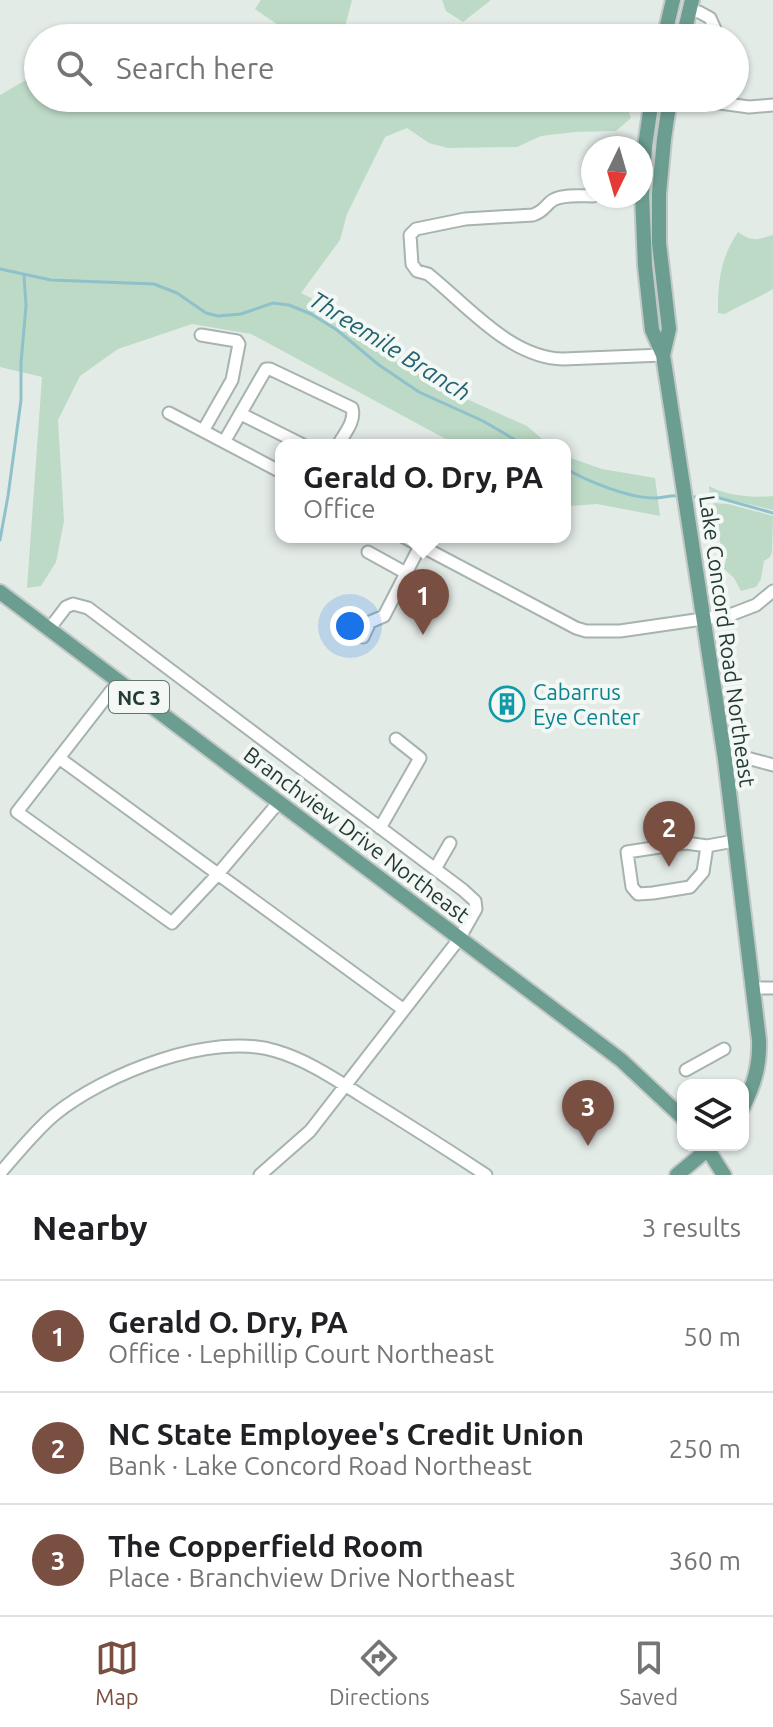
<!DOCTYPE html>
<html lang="en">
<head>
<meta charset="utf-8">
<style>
	body { margin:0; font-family:Ubuntu,sans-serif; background:#f6f6f6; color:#202124 }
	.controls { position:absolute; right:24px; bottom:24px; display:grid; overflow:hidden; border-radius:16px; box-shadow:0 2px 6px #0004 }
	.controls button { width:72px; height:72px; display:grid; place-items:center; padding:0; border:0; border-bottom:2px solid #e0e0e0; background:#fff; color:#202124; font:40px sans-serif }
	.compass { position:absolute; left:581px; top:136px; width:72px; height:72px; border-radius:50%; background:#fff; box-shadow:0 2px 6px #0004; rotate:185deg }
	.you { position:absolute; left:350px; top:626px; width:28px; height:28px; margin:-20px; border:6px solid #fff; border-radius:50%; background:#1a73e8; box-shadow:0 0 0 12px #1a73e833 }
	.badge { display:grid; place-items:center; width:52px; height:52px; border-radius:50%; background:#794f42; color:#fff; font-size:26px; font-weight:700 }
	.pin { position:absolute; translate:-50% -66px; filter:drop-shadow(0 2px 4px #0008) }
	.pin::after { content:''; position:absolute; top:42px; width:28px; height:24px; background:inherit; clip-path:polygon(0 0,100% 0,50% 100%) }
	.popup { position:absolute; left:275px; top:439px; width:296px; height:104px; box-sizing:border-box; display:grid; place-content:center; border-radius:16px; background:#fff; filter:drop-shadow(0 2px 6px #0005); font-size:26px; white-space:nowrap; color:#757577 }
	.popup b { font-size:30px; color:#202124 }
	.popup::after { content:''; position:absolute; left:50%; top:100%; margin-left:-16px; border:16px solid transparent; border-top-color:#fff }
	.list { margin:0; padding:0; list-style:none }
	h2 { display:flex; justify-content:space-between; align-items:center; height:104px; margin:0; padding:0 32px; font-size:34px }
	h2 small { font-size:26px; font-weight:400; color:#757577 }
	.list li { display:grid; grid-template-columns:52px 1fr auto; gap:24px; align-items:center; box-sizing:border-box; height:112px; padding:0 32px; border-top:2px solid #e0e0e0 }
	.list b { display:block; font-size:30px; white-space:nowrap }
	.list p { margin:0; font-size:26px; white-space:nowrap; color:#757577 }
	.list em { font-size:26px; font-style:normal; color:#757577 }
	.icon { flex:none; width:44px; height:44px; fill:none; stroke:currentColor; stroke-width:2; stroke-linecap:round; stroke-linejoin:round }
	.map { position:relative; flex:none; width:773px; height:1175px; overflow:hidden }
	.search { position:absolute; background:#fff; box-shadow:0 2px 6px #0004; left:24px; right:24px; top:24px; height:88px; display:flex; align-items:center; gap:20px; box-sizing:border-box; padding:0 28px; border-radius:44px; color:#757577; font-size:30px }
	.sheet { height:440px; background:#fff }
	nav { display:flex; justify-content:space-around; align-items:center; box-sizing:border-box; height:112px; border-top:2px solid #e0e0e0; background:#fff; font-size:22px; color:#757577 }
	nav a { display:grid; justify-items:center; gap:4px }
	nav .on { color:#794f42 }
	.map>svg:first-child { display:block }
</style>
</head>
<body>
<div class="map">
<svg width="773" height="1175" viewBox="0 0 773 1175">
	<rect width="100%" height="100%" fill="#e3ebe7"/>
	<path fill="#bddac6" d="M261,0H352L342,38H283L278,25L255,9Z
		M442,0H491L463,22L446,11Z
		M38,77V98H600L626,104L631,118L616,131L575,132L541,136L517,147L448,148L429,143L407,128L385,137L347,214L340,240L301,293L337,311L406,365L451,392L527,426L549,445H457L251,334L192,324L118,349L80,376L58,420L64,521L56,562L41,586L27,588L42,377L0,367V95L24,81Z
		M738,232C752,242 757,240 773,235V289C757,299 741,304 725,314L718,313C718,281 720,259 738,232Z
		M565,456L602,469L655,478L660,516L597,504L571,506L565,503Z
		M709,486C727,496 752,498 773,496V510L710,495Z
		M714,503L728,504L773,516L772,552L770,557L764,561L761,579L756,587L741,591L734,578L723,568L726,561L722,555L719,534L714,530C712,521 708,511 714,503Z"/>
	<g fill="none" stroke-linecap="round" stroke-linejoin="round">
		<path stroke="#8fc1cb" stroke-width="3" d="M0,269L51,280L154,284L177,293L206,313L218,316L241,314L273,303L289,305L311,314L337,330L379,365L419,392L483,421L524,445
			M565,468C586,481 629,498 654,498C662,498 670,495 679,496
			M690,497H716L773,513
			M0,540L8,496L21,400V363L26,306L24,275"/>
		<g stroke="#a6b3ae" stroke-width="15">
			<path id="minor" d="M690,10L699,12L710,18L719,38
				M684,98L749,107L773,105
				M593,196C581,196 564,194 553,200C545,205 545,211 533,215L465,219L416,229L410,235L412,264L417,271L428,274C467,305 510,358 563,359L663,355
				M201,335L237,341L239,344L232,380L203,431
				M169,413L281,472
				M241,414L303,445
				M224,442L266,369H270L352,408C356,421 344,434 338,445
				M404,537L576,628L586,631H620L730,615L756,605L773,591
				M368,552L406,573
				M50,628L66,607L73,604L88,608L463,890L475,901L476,909L459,939L310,1131L260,1175
				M363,637L370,622L384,616L420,546
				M118,682L17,812L172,923L218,874L278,803
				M59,758L404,1010
				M725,759L747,758L773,765
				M380,828L420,758L396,739
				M686,843L707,846L703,872L690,887L653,893L638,894L632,887L627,852Z
				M707,846L734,841
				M435,869L450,843
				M753,988H773
				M686,1070L724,1049
				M0,1173C17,1154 34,1132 54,1115C104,1074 212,1031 276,1051C307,1060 335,1079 362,1096C404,1122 445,1148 486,1175"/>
		</g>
		<g stroke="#c2c8c6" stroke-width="18">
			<path id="major" d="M664,38L673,0
				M683,38L692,0
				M652,98L645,146L642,194L645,266L652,330L663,355L725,759L759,1040C760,1065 754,1085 743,1107
				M663,355L669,329L659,243V194L664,139L670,98
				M0,592L621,1060L683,1118
				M705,1145L724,1175
				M677,1175L713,1145"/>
		</g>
		<use href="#minor" stroke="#fff" stroke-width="11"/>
		<use href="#major" stroke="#6b9d91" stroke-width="14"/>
	</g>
	<defs>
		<g id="building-ring" transform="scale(1.8)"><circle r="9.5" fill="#f3f8f5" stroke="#0f9aa8" stroke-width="1.5"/><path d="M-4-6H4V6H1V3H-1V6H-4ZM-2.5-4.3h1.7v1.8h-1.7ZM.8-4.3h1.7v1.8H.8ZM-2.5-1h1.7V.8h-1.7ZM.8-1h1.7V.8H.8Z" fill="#0f9aa8"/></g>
	</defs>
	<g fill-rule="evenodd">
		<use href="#building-ring" x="507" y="704"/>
	</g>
	<g text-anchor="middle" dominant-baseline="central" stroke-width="8" stroke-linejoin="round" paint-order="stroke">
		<rect fill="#f3f8f5" stroke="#62746f" stroke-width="2" x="109" y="681" width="60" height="32" rx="6"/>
		<g font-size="20" font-weight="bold" fill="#243b35">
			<text x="139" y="697">NC 3</text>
		</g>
		<g font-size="22" fill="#243b35" stroke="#f3f8f5">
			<text transform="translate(728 641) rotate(82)">Lake Concord Road Northeast</text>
			<text transform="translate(357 834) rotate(37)">Branchview Drive Northeast</text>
		</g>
		<g font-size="22" fill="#0d838f" stroke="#f3f8f5" text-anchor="start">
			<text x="533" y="691">Cabarrus<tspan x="533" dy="25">Eye Center</tspan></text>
		</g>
		<g font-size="24" font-style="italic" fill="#236371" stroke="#f3f8f5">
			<text transform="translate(390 346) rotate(32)">Threemile Branch</text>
		</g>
	</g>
</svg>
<div class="controls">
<button><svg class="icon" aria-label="layers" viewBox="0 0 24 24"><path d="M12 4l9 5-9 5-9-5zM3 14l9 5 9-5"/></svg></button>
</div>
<svg class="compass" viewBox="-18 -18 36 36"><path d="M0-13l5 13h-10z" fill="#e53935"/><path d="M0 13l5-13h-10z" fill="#757577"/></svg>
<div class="you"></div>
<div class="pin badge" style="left:423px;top:635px">1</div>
<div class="popup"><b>Gerald O. Dry, PA</b>Office</div>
<div class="pin badge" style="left:669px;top:867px">2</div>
<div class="pin badge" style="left:588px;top:1146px">3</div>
<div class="search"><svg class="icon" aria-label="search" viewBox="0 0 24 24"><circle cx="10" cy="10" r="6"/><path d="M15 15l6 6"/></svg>Search here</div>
</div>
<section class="sheet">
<h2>Nearby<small>3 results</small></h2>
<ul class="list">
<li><span class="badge">1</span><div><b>Gerald O. Dry, PA</b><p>Office · Lephillip Court Northeast</p></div><em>50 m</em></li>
<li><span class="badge">2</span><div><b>NC State Employee's Credit Union</b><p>Bank · Lake Concord Road Northeast</p></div><em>250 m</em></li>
<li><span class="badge">3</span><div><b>The Copperfield Room</b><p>Place · Branchview Drive Northeast</p></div><em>360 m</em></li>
</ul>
</section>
<nav>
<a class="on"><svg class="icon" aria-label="map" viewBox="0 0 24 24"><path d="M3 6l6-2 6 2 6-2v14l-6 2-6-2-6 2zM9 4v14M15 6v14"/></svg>Map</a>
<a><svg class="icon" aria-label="directions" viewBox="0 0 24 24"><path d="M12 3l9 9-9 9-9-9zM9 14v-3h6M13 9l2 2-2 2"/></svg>Directions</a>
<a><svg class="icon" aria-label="saved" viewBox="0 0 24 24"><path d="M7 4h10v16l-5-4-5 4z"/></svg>Saved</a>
</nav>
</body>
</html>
